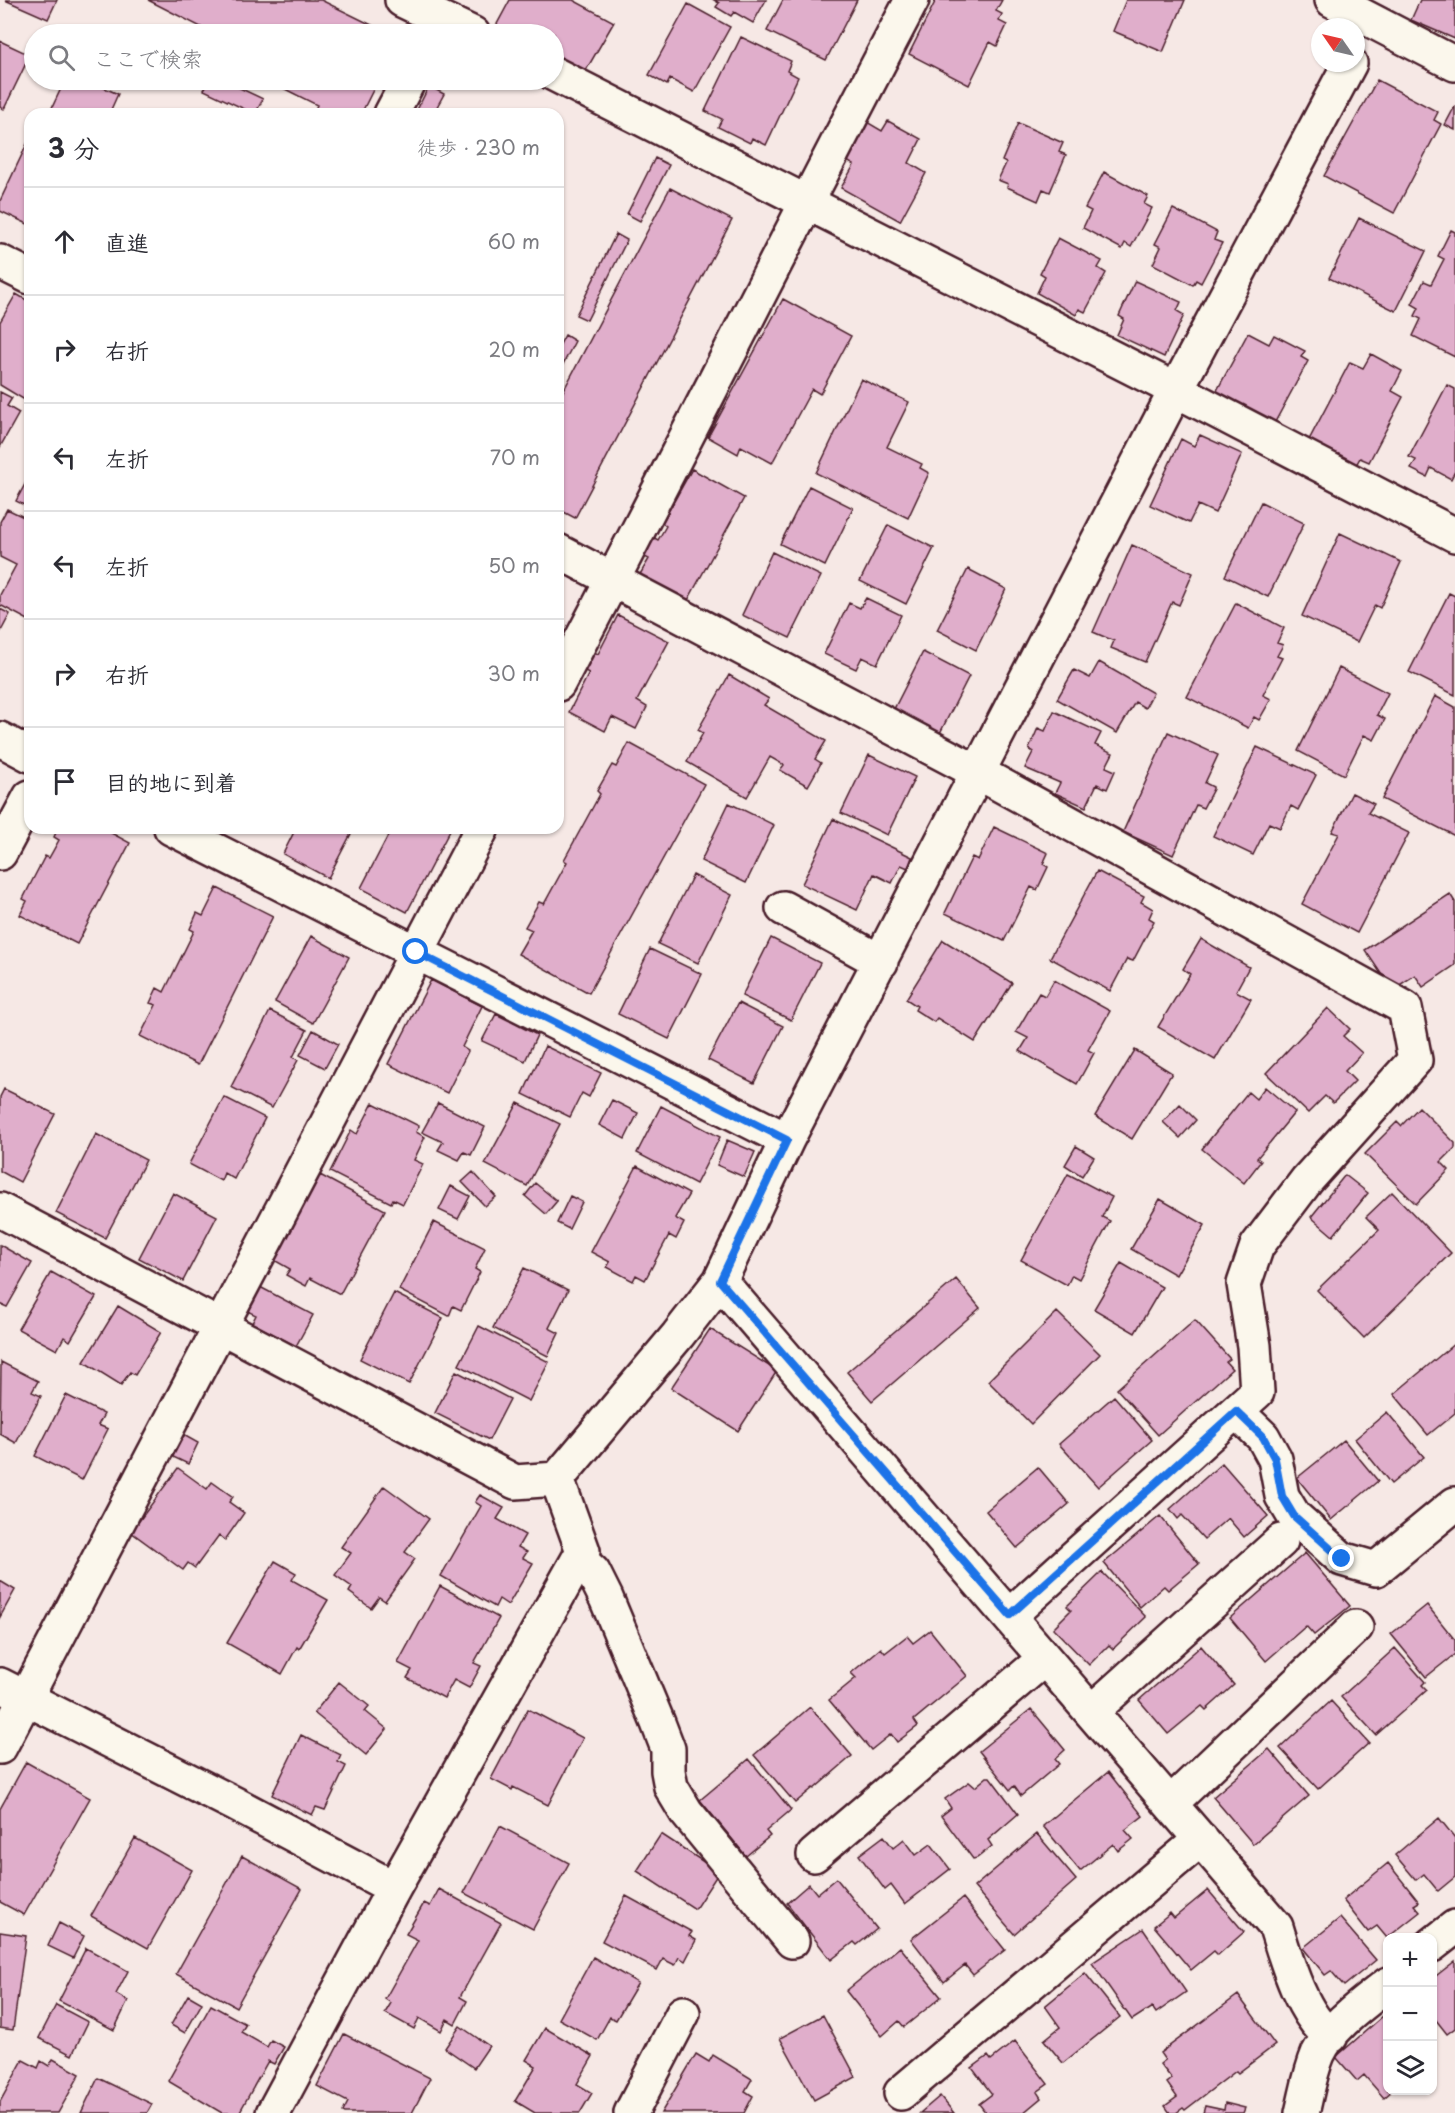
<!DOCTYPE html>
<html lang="ja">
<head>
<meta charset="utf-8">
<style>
	body { margin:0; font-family:"Playpen Sans","Klee One",sans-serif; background:#f7f7f7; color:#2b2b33 }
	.controls { position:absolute; right:18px; bottom:18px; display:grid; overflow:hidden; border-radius:12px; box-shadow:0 2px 4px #0004 }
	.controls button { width:54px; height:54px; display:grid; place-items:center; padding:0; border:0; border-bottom:2px solid #e1e1e2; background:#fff; color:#2b2b33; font:30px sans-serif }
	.compass { position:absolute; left:1311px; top:18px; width:54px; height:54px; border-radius:50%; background:#fff; box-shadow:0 2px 4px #0004; rotate:304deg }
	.stop { position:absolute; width:18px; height:18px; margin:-14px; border:4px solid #1a73e8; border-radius:50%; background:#fff }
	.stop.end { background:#1a73e8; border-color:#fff; box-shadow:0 2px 6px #0008 }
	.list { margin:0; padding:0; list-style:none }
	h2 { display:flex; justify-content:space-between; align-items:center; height:78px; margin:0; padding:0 24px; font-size:26px }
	h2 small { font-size:20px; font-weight:400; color:#7c7c81 }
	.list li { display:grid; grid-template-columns:39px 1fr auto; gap:18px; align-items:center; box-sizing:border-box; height:108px; padding:0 24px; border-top:2px solid #e1e1e2 }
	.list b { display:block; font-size:22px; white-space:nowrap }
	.list em { font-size:20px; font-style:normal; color:#7c7c81 }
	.icon { flex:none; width:33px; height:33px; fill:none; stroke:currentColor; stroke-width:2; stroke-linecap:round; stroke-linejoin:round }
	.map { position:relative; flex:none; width:1455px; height:2113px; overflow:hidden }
	.search { position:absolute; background:#fff; box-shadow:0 2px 4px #0004; left:24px; top:24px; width:540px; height:66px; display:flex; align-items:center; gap:15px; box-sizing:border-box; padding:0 21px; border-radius:33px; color:#7c7c81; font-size:22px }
	.panel { position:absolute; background:#fff; box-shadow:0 2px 4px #0004; left:24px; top:108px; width:540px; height:726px; border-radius:18px }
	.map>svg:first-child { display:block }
</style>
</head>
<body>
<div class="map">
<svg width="1455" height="2113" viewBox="0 0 1455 2113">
	<rect width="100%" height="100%" fill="#f6e8e5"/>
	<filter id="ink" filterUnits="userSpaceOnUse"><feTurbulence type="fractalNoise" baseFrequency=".0167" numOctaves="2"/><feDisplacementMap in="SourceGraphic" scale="12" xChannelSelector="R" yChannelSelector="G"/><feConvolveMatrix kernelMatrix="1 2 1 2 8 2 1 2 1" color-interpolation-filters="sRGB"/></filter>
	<g filter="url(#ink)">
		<path fill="#e0aecb" stroke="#4a1f2b" stroke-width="1.5" d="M5,0H57L48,19Z
			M148,0H321L390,34H197L201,27Z
			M510,0H573L614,22L585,72L554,56V34H513L496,26Z
			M714,0H766L753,23L734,12L731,16L716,7L719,3Z
			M783,0H857L826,60L767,31Z
			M936,0H1002L996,11L1002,14L999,21L1007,25L997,46L990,42L969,85L909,54Z
			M1126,0H1185L1163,52L1113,31Z
			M1420,0H1455V39L1411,20Z
			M688,4L730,27L694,92L670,79L667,85L649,75Z
			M741,37L791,61L787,71L798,77L766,145L752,138L750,143L718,127L722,119L705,111Z
			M0,41L30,55L4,109L0,107Z
			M65,80H87L118,94L109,114H49Z
			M209,80H223L263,99L255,114L204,90Z
			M267,80H378L361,114H313L317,105Z
			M1377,80L1438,112L1434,120L1441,124L1394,213L1324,176Z
			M429,86L444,94L433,114H415Z
			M1455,106V130L1445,125Z
			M888,121L921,139L909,163L926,173L900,221L841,188L854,165L847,161L867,122L882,131Z
			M1018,123L1063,143L1059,152L1066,155L1050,192L1043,189L1038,201L1007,187L1008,184L998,180L1006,163L1002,161Z
			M28,142L30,143V225L0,211V201Z
			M655,158L669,165L640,221L627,214Z
			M1104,172L1148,196L1144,204L1152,208L1131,247L1125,243L1122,249L1083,228L1091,211L1085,208Z
			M670,188L732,220L575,518L558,509V401Z
			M1173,209L1217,232L1214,240L1222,243L1201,283L1196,280L1193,285L1153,264L1161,247L1155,244Z
			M1359,218L1426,251L1396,311L1329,278Z
			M1451,230L1455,232V357L1413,336L1421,319L1415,316L1419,308L1412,304L1424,281L1431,284L1444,259L1438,256Z
			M616,234L627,240L587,320L576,315Z
			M1058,238L1102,261L1098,268L1106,273L1085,312L1079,309L1076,315L1037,293L1045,276L1040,273Z
			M1135,281L1181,302L1177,311L1184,315L1164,357L1117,335L1124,319L1119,316Z
			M16,294L30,302V398L28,402L0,385V322Z
			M783,299L851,336L820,394L812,389L772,463L741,446L738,454L708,437Z
			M1248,333L1269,344L1274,335L1305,351L1301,357L1308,361L1275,422L1271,420L1268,425L1214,396Z
			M565,335L575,341L558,374V348Z
			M1371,354L1402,371L1392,391L1403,397L1369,462L1360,458L1356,465L1309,440L1350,362L1363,368Z
			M861,379L909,402L887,447L922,464L920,468L929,473L908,518L816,473Z
			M1447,385L1455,389V471L1451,479L1431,468L1427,477L1411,469L1416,460L1409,457Z
			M0,392L12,398L7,406L19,413L0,447Z
			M1200,435L1242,454L1215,513L1198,505L1189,523L1150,505L1181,439L1194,446Z
			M692,469L744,498L687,602L639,576L649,559L641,555L651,536L658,540L666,526L662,523Z
			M30,475V508L16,501Z
			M809,486L853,508L825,566L780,544Z
			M1261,502L1304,523L1268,597L1225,576Z
			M7,509L30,520V621L0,605V595L16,565L0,557V522Z
			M888,525L934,548L906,604L860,581Z
			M1340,533L1401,562L1380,608L1375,605L1357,642L1302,616Z
			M1132,545L1193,573L1179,605L1172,602L1145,662L1111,648L1114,641L1093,632Z
			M772,552L821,576L790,638L742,615Z
			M968,569L1006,589L976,650L937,630Z
			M1449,593L1455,596V695L1409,672Z
			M866,598L901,615L877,664L862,657L856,669L824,654L849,603L860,608Z
			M1236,603L1284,628L1277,643L1283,645L1277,656L1282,658L1263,695L1271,699L1259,720L1254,717L1248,728L1187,697Z
			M0,609L10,614L0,633Z
			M618,615L669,641L637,701L647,707L636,729L612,717L605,731L569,712L589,673L583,670L594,652L598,654Z
			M923,652L969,676L940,733L894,709Z
			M1099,662L1153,693L1145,708L1135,702L1117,733L1057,699L1074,670L1090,678Z
			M1339,668L1388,693L1377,715L1385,719L1374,740L1364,735L1344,775L1298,751Z
			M729,675L769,699L764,705L826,741L815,759L821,763L808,786L780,770L784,765L770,757L747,797L687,762L703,733L698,730Z
			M1435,696L1455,707V836L1382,799Z
			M1054,711L1101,733L1095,745L1113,753L1106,767L1115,771L1107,789L1097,784L1086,807L1055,793L1060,783L1025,768L1033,752L1029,749L1038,728L1045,731Z
			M1168,732L1218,755L1205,783L1213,787V789L1203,808L1196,805L1173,855L1123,832Z
			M629,743L704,784L589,993L518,954L532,930L525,927L539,902L544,904L567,862L564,860L600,794L597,791L612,765L616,767Z
			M1257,747L1316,775L1298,810L1291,806L1280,828L1269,823L1253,855L1213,836Z
			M869,755L915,777L887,835L841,813Z
			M1352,793L1374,804L1368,813L1409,833L1357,933L1302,904L1339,834L1332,832Z
			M729,803L774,825L746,883L701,861Z
			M833,819L912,857L908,868L901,865L892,883L874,874L857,910L802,884Z
			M994,827L1048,853L1043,864L1048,867L1037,890L1031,887L1004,941L945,913L972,857L978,860Z
			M58,828H102L130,843L77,944L20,915L27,901L23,899L31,883L45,856L49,858L59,840L54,837Z
			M296,828H354L328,878L283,854Z
			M392,828H451L407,912L361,888Z
			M1097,871L1144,896L1141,902L1153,909L1149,918L1154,921L1133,961L1127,959L1110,991L1050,958Z
			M693,875L732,895L698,963L658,944Z
			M217,888L273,916L198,1065L140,1036L156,1005L150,1003L157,988L164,992L194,931L190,929L197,913L203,916Z
			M1450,894L1455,902V965L1423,987L1415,975L1392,990L1365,950Z
			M311,936L349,957L313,1023L275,1002Z
			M771,938L820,963L791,1020L742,996Z
			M1201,939L1249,967L1236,991L1251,999L1215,1060L1158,1027L1190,974L1183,969Z
			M943,940L1012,983L975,1042L937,1018L934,1022L915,1010L917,1006L906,999Z
			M650,949L702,974L669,1039L618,1014Z
			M431,980L482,1006L462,1047L468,1051L447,1093L388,1064Z
			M1054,980L1110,1011L1088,1050L1094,1053L1077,1084L1020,1051L1028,1038L1016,1032L1039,993L1045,996Z
			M738,1003L783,1026L754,1083L708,1060Z
			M1328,1008L1350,1029L1343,1036L1362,1053L1345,1071L1355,1081L1333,1103L1325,1096L1308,1113L1266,1073Z
			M270,1011L307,1030L293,1057L298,1060L272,1108L231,1087Z
			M496,1014L537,1035L525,1061L482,1041Z
			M313,1030L338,1044L325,1068L300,1055Z
			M545,1046L601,1073L589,1097L582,1093L570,1117L523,1094Z
			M1135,1050L1172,1073L1132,1139L1095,1116Z
			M1265,1087L1295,1112L1257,1158L1261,1161L1244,1183L1202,1149L1248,1092L1256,1099Z
			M4,1089L55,1114L20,1182L0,1171V1097Z
			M224,1097L265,1118L234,1179L224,1173L221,1181L189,1164Z
			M612,1100L638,1113L625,1139L599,1125Z
			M373,1103L419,1126L416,1132L425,1137L414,1160L423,1164L403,1204L393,1199L391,1203L330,1172L351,1130L357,1134Z
			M438,1103L485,1127L471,1155L464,1152L459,1160L438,1150L443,1142L422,1132Z
			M518,1103L560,1124L527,1186L485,1164Z
			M1180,1104L1196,1120L1180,1138L1163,1122Z
			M661,1106L720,1137L696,1184L637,1153Z
			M1419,1107L1455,1143V1148L1441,1162L1449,1170L1416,1204L1365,1154L1397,1122L1401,1126Z
			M96,1134L146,1160L105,1238L56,1213Z
			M727,1140L755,1152L744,1177L717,1165Z
			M1076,1146L1094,1157L1082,1176L1065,1165Z
			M637,1166L689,1194L675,1218L684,1223L676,1239L669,1235L645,1280L636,1275L633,1281L607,1267L610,1262L591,1252Z
			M473,1172L496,1197L485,1206L462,1182Z
			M1068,1174L1112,1197L1102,1217L1110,1221L1079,1279L1072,1275L1067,1285L1021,1260Z
			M320,1175L385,1210L340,1294L310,1278L306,1286L286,1275L290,1269L274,1260Z
			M1345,1175L1368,1193L1333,1236L1311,1217Z
			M535,1183L557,1201L546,1214L525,1196Z
			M451,1186L470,1196L458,1219L439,1210Z
			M1392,1192L1451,1253L1364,1338L1317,1290L1379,1230L1366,1217Z
			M173,1193L217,1216L183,1281L139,1258Z
			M570,1196L582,1202L569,1229L557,1223Z
			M1160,1199L1205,1225L1176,1275L1131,1249Z
			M434,1222L485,1248L475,1269L480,1272L461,1310L453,1306L449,1316L399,1290Z
			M0,1245L32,1263L7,1307L0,1304Z
			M1121,1263L1162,1287L1135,1333L1094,1309Z
			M524,1268L568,1290L549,1328L559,1333L548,1356L493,1328Z
			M51,1272L96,1297L70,1341L64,1337L57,1350L18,1329Z
			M956,1279L980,1308L872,1401L847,1372Z
			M260,1287L313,1315L296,1346L252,1323L256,1315L247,1311Z
			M394,1293L443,1318L409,1384L360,1359Z
			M118,1306L161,1332L135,1375L130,1372L121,1385L84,1362Z
			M1057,1312L1100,1354L1031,1424L988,1381Z
			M1195,1320L1230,1359L1226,1362L1232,1369L1158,1435L1117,1389Z
			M479,1326L549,1362L529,1401L459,1365Z
			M710,1329L777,1371L738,1431L671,1388Z
			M1455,1343V1413L1428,1435L1394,1394Z
			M1,1362L38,1381L32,1392L41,1396L16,1443L0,1434Z
			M456,1371L510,1399L489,1440L435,1413Z
			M66,1395L104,1414L98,1425L108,1429L82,1480L35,1456Z
			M1114,1396L1152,1440L1098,1487L1059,1444Z
			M1387,1412L1424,1457L1391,1484L1355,1439Z
			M180,1433L198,1443L188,1464L169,1455Z
			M1344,1440L1378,1481L1331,1520L1297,1478Z
			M1222,1463L1268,1516L1244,1537L1228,1518L1204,1539L1182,1515L1178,1519L1170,1509Z
			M1038,1467L1069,1504L1017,1548L986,1511Z
			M178,1468L207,1489L212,1482L233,1497L229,1502L244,1513L225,1540L219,1535L195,1568L188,1563L183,1570L131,1532Z
			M384,1486L429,1519L405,1552L415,1559L385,1601L379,1597L371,1608L349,1592L352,1587L335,1575L351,1553L341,1547Z
			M480,1495L504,1508L497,1519L525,1535L518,1547L527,1552L523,1558L533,1563L508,1605L499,1599L495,1607L441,1576L481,1506L475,1502Z
			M1160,1516L1199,1564L1168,1590L1164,1586L1140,1607L1104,1563Z
			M1305,1553L1350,1606L1314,1635L1306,1626L1266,1661L1230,1618Z
			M275,1561L296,1573L292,1580L328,1600L299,1649L297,1647L282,1674L227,1643Z
			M1102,1572L1146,1617L1113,1649L1109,1645L1089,1665L1053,1628L1071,1610L1067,1606Z
			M0,1581L15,1590L0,1617Z
			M440,1586L499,1618L474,1663L481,1666L469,1688L454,1680L444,1698L407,1678L412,1670L398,1663Z
			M1427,1605L1455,1640V1654L1426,1677L1391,1634Z
			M930,1630L967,1676L914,1720L918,1726L897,1742L891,1734L871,1750L829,1700L856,1678L851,1673L881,1648L885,1653L907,1636L913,1643Z
			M1201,1646L1234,1685L1206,1710L1202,1706L1168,1734L1139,1700Z
			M1395,1648L1425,1682L1422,1685L1427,1690L1376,1735L1341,1697Z
			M339,1682L369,1706L365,1711L387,1729L366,1755L314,1713Z
			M1331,1701L1369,1743L1318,1789L1280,1748Z
			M810,1707L852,1756L814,1789L813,1788L795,1803L754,1755Z
			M528,1709L583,1738L548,1805L513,1787L512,1790L491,1779Z
			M1031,1709L1065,1750L1055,1759L1059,1764L1021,1796L1014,1786L1010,1790L979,1751Z
			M301,1735L341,1755L338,1762L346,1766L325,1810L316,1807L312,1815L272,1795Z
			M1269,1749L1309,1796L1253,1844L1213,1797Z
			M749,1759L791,1810L766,1831L770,1836L746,1856L700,1800Z
			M26,1762L90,1798L24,1915L0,1902V1809Z
			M1108,1772L1143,1816L1125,1830L1133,1839L1118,1851L1113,1844L1080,1871L1043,1826Z
			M987,1777H990L1018,1814L988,1840L992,1846L977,1858L973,1859L941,1816L951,1808L945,1799L969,1782L975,1787Z
			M1439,1818L1455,1838V1877L1438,1891L1424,1874L1416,1880L1395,1855Z
			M500,1826L569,1863L533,1929L464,1893Z
			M661,1834L719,1872L695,1909L637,1871Z
			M1037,1834L1076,1880L1014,1934L974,1887Z
			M884,1836L893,1848L904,1839L916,1855L931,1844L950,1869L905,1904L891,1885L885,1890L859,1855Z
			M135,1838L192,1870L148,1948L91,1916Z
			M242,1856L302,1889L236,2007L176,1974Z
			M1388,1863L1419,1902L1414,1905L1420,1912L1387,1938L1377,1926L1368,1932L1343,1900Z
			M836,1878L877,1929L857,1945L854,1942L831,1960L787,1903L809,1884L817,1894Z
			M439,1889L501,1923L460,1997L467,2001L455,2024L447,2019L441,2031L419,2018L414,2029L385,2013L391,2003L385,1999L418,1940L406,1934L424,1903L430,1906Z
			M1208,1890L1244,1932L1218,1955L1214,1951L1191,1970L1154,1926L1170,1913L1174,1918Z
			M626,1896L692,1932L689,1936L696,1940L685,1961L679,1957L675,1965L663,1959L657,1970L602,1941Z
			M963,1898L1005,1950L973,1975L965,1965L944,1982L911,1939Z
			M1340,1918L1376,1960L1344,1986L1331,1971L1325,1975L1303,1948Z
			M59,1923L84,1936L73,1958L48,1946Z
			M1143,1929L1186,1992L1156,2013L1152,2007L1132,2020L1092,1963Z
			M0,1932L26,1936L13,2030L0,2028Z
			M900,1947L941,1997L904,2027L899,2021L882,2036L846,1991Z
			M86,1948L128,1971L116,1994L128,2001L114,2030L59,2001Z
			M593,1957L638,1983L616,2020L610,2017L597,2040L559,2019Z
			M1455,1961V2028L1447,2034L1432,2015V1979Z
			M1085,1973L1120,2017L1063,2063L1044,2040L1060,2027L1045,2006Z
			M188,1995L202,2003L185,2033L171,2025Z
			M1238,1995L1275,2045L1238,2073L1236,2071L1185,2110L1183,2108L1176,2113H1170L1165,2106L1177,2097L1167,2083L1172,2079L1160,2064L1165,2060L1160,2053Z
			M56,2005L88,2022L72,2055L39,2038Z
			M211,2005L246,2024L241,2032L267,2047L271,2040L284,2047L274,2064L268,2061L239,2113H222L168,2081Z
			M823,2015L856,2077L814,2100L780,2038Z
			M1383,2016L1388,2021V2090H1393L1384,2098L1364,2075L1357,2081L1336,2057Z
			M460,2026L489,2046L474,2068L445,2048Z
			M545,2028L593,2056L577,2084L592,2093L580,2113H535L515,2101L536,2066L526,2060Z
			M344,2034L430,2078L412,2113H345L343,2112L348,2102L317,2086Z
			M1015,2041L1048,2084L1037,2092L1041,2098L1023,2113H986L979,2104L992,2094L972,2068L988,2056L991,2060Z
			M696,2054L709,2062L713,2055L752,2079L745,2091L753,2096L744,2113H661Z
			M53,2059L80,2074L58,2113H0V2102L23,2060L38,2068L41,2061L49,2066Z
			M98,2078L152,2104L147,2113H81Z
			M940,2096L954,2113H920Z
			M1225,2103L1245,2108L1243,2113H1203L1205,2106L1224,2110Z"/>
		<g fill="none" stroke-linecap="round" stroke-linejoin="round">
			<g stroke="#4a1f2b" stroke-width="38">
				<path id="minor" d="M402,0L473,34
					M1332,0L1455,64
					M554,74L1176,390L1455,535
					M391,114L409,80
					M0,262L30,277
					M558,551L979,773L1405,1008L1415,1060L1307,1180L1257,1246L1244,1284L1254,1346L1257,1392L1010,1615
					M558,684C678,457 792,227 912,0
					M0,739L30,755
					M171,828L787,1140
					M0,853L30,797
					M783,908L881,962
					M0,1210L515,1482L557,1479
					M720,1281L1276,1927C1286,1959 1302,2017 1331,2036
					M1236,1411L1263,1437L1275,1459L1282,1496L1294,1516L1342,1559L1376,1569L1455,1504
					M579,1559L593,1572L606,1598L658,1723L668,1749V1771L671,1787L686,1812L792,1941
					M0,1685L235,1804L394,1888
					M1091,1712L1281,1541
					M0,1747L482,828
					M1170,1804L1356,1627
					M814,1855L1044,1659
					M1432,1945L1455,1927
					M901,2093L1201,1839
					M273,2113L394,1888L583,1551L557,1479L678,1335L720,1281L787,1140L1176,390L1350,63
					M631,2113L683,2013
					M1302,2113C1307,2093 1310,2073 1318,2054C1332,2025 1363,2004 1388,1984"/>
			</g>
			<use href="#minor" stroke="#fbf7ec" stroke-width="33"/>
		</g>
	</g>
	<g fill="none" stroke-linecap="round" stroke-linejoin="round" filter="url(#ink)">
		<path stroke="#1a73e8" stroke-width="8" d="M416,952L787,1140L720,1281L1010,1615L1236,1411L1263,1437L1275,1459L1282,1496L1294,1516L1342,1559"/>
	</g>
</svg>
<div class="controls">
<button>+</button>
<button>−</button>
<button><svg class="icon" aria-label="layers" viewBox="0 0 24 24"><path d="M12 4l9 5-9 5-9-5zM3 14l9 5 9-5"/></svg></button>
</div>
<svg class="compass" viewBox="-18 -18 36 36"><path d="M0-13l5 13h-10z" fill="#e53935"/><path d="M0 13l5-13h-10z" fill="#7c7c81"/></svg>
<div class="stop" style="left:416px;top:952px"></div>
<div class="stop end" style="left:1342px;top:1559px"></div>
<div class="search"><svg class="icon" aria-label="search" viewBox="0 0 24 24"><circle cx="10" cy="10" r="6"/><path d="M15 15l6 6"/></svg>ここで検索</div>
<section class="panel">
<h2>3 分<small>徒歩 · 230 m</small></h2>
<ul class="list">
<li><svg class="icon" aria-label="ahead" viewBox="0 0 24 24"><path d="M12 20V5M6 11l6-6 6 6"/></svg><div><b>直進</b></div><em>60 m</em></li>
<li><svg class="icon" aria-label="right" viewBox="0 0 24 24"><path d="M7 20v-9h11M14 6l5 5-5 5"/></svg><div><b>右折</b></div><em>20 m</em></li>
<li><svg class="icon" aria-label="left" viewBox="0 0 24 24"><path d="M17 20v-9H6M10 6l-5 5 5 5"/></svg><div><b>左折</b></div><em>70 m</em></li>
<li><svg class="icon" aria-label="left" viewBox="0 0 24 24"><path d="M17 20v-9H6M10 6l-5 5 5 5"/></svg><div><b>左折</b></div><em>50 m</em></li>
<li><svg class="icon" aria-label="right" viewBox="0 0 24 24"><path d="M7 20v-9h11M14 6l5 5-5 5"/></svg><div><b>右折</b></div><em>30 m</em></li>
<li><svg class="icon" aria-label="arrive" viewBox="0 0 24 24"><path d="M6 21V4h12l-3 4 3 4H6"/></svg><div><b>目的地に到着</b></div></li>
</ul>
</section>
</div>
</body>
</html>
